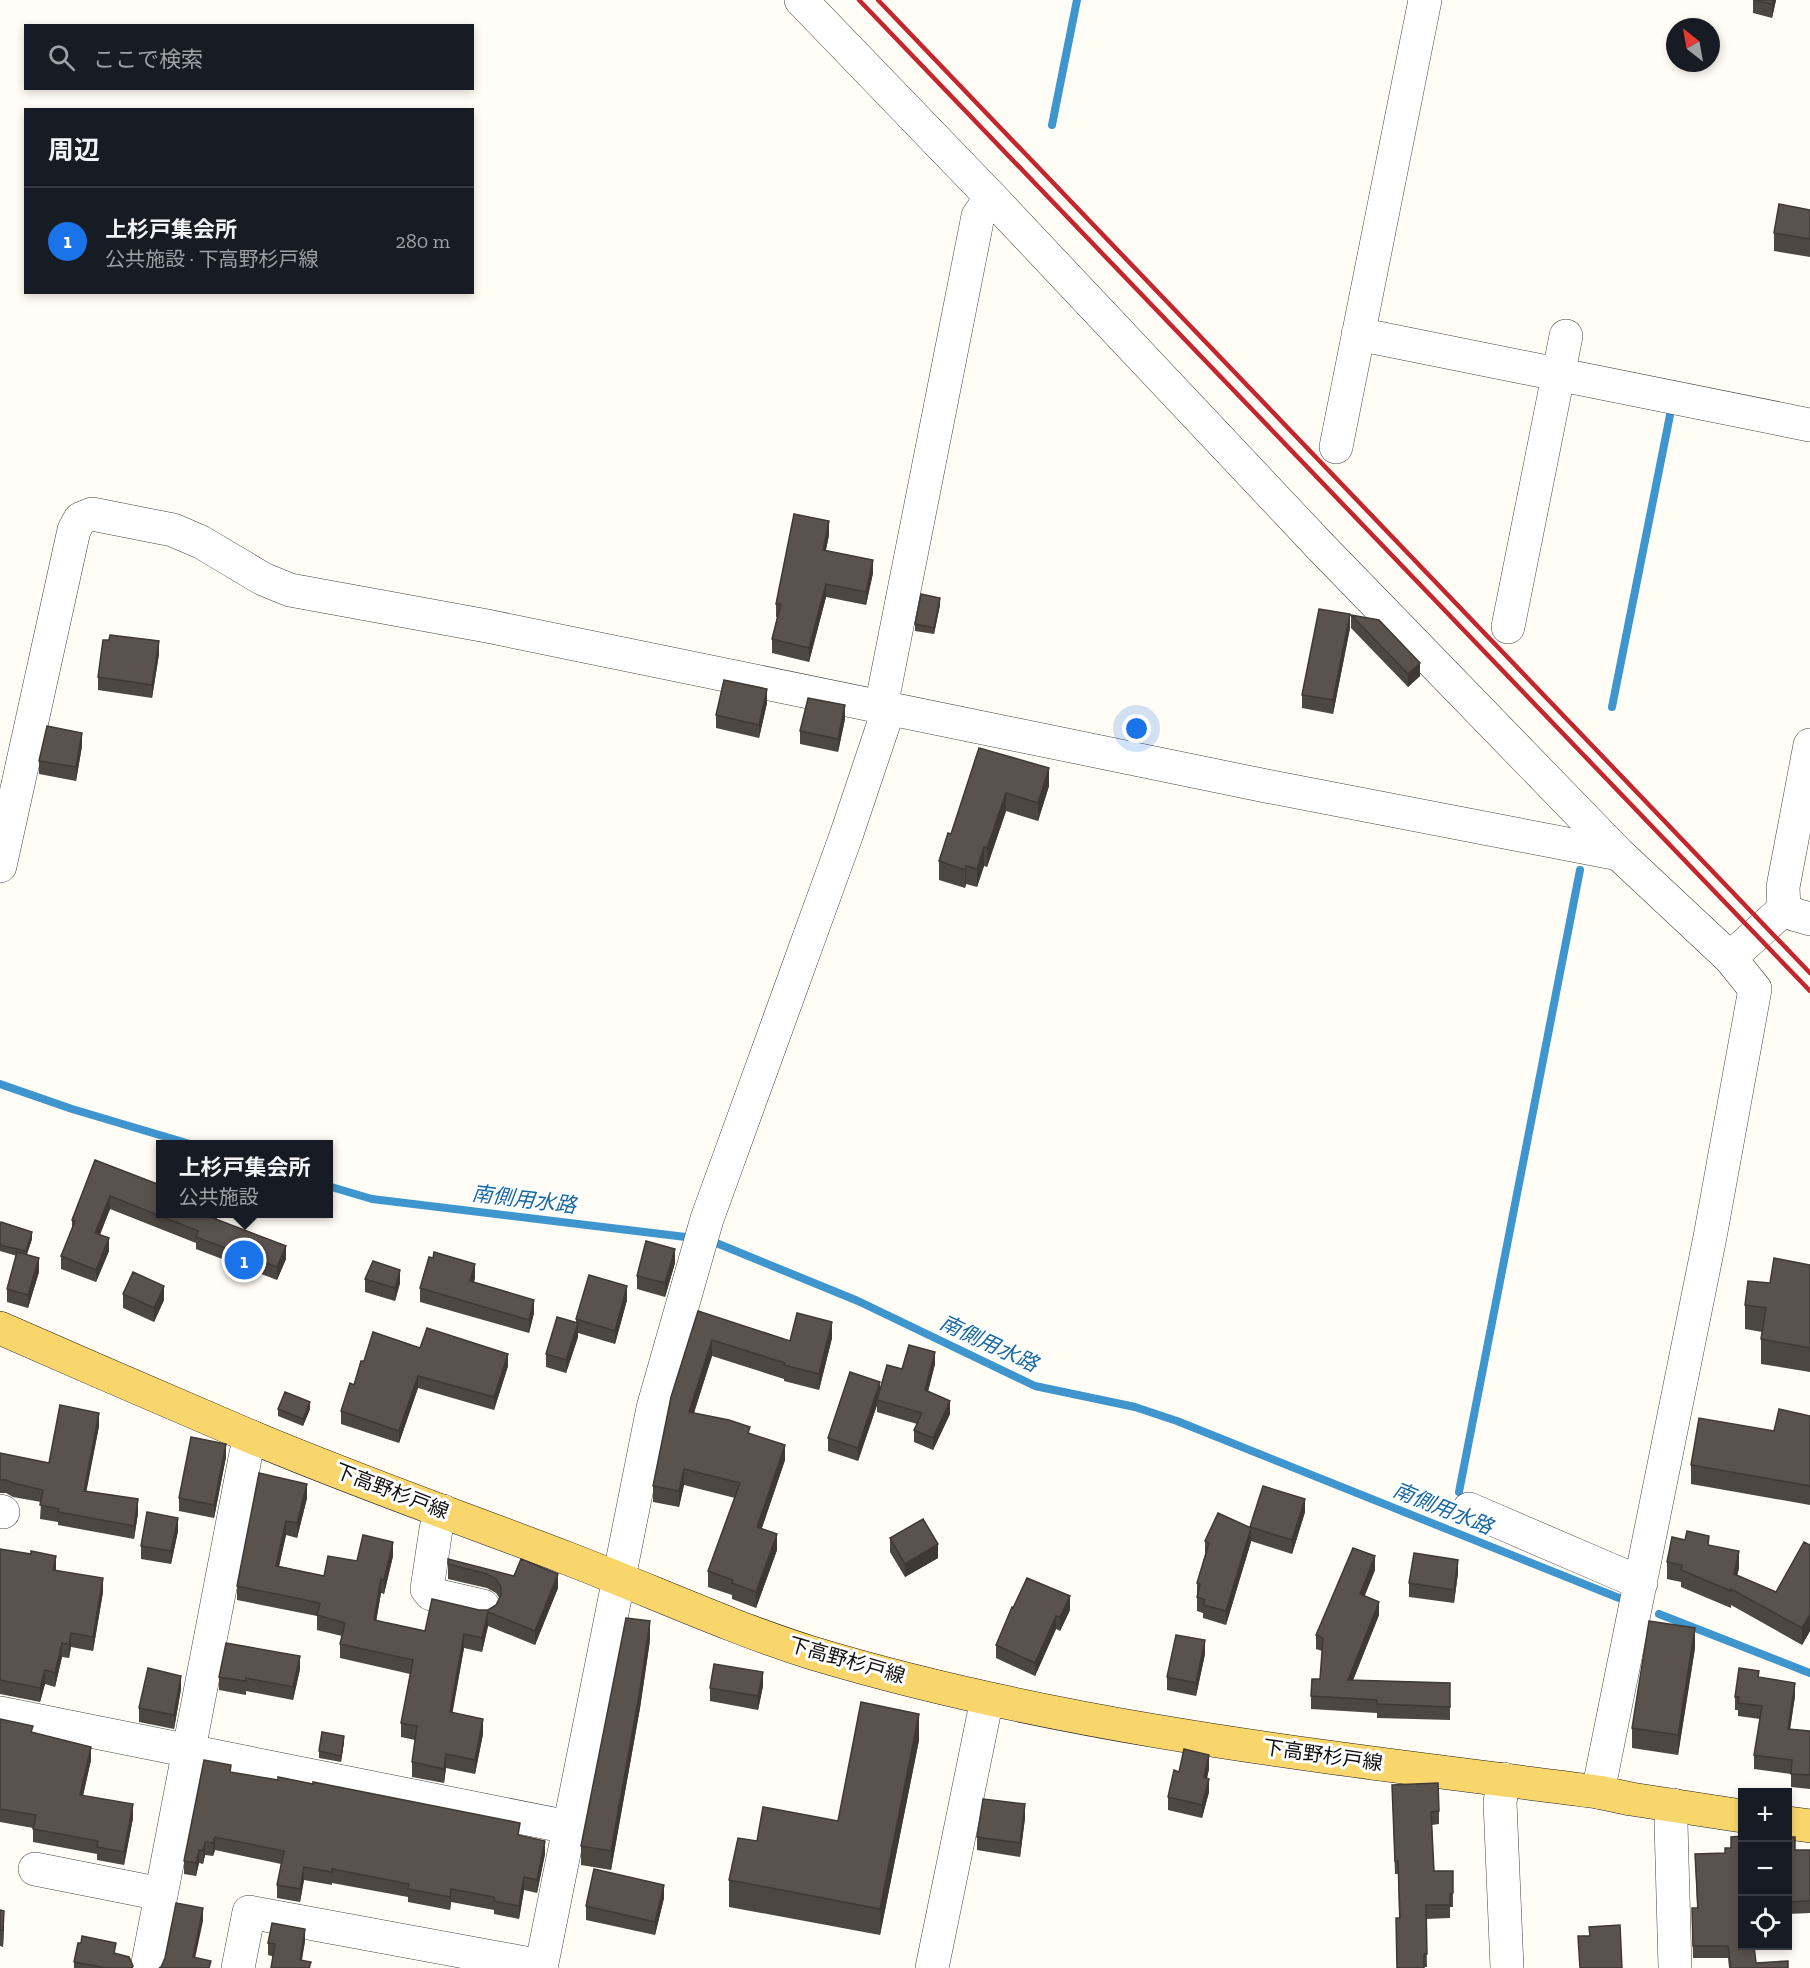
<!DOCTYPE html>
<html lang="ja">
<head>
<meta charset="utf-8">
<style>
	body { margin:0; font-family:"Zilla Slab","Noto Sans JP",serif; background:#242831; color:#f1f3f6 }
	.controls { position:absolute; right:18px; bottom:18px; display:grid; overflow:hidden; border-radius:0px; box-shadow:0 3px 9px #0003 }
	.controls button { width:54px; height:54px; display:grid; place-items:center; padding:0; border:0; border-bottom:2px solid #363941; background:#171b24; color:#f1f3f6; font:30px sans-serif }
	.compass { position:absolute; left:1666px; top:18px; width:54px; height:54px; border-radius:50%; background:#171b24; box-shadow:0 3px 9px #0003; rotate:329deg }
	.you { position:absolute; left:1137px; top:729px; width:21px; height:21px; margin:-15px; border:4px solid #fff; border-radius:50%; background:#1a73e8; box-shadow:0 0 0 9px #1a73e833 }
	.badge { display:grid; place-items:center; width:39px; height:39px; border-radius:50%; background:#1a73e8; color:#fff; font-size:20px; font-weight:700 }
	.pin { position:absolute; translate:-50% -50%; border:3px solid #fff; box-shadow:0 2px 6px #0006 }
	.popup { position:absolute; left:156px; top:1140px; width:177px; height:78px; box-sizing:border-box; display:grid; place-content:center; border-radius:0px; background:#171b24; filter:drop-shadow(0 2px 4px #0005); font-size:20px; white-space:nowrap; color:#9ea1a6 }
	.popup b { font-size:22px; color:#f1f3f6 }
	.popup::after { content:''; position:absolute; left:50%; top:100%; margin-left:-12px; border:12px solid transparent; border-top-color:#171b24 }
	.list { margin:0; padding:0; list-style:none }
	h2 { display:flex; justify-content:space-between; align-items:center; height:78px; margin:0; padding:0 24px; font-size:26px }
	h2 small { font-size:20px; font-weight:400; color:#9ea1a6 }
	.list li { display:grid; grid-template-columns:39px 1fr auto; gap:18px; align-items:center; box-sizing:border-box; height:108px; padding:0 24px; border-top:2px solid #363941 }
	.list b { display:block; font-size:22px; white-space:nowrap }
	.list p { margin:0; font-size:20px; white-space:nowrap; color:#9ea1a6 }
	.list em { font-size:20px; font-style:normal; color:#9ea1a6 }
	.icon { flex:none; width:33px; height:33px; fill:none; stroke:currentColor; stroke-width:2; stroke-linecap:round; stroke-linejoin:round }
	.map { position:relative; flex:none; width:1810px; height:1968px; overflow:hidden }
	.search { position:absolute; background:#171b24; box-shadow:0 3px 9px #0003; left:24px; top:24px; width:450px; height:66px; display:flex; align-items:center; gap:15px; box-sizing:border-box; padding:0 21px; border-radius:0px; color:#9ea1a6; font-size:22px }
	.panel { position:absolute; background:#171b24; box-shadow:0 3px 9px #0003; left:24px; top:108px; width:450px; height:186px; border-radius:0px }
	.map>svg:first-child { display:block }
</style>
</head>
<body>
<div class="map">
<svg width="1810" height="1968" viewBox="0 0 1810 1968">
	<rect width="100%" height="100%" fill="#fffdf5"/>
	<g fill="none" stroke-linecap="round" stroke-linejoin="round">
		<path stroke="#3f96cf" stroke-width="8" d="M1052,125L1077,0
			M1612,707L1672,405
			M0,1084L72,1109L190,1144
			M328,1186L372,1199L694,1238
			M709,1240L858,1301L1035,1386L1135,1407L1177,1421L1619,1598
			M1459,1492L1580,870
			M1659,1614L1810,1673"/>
		<g stroke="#444" stroke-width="34">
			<path id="minor" d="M801,0L991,197L1319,545L1619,854L1730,958L1755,989L1710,1237L1598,1792
				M1358,334L1810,425
				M1336,447L1425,0
				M1508,627L1566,336
				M881,707L978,216L991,197
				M0,866L74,530L80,519L92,514L173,530L201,542L263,579L290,590L487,626L1271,787L1619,854
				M1784,909L1783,887L1810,745
				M1784,909L1796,915L1810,919
				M1730,958L1784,909
				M1469,1509L1641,1583
				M0,1511L3,1512
				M443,1511L436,1529L427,1589L431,1594L483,1606
				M0,1713L568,1827
				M1504,1779L1500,1802L1507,1968
				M1673,1805L1671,1823L1675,1968
				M35,1869L161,1894
				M147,1968L246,1453L252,1437
				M238,1968L249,1912L541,1966
				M541,1968L653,1408L707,1219L846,836L889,708
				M932,1968L987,1699"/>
		</g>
		<g stroke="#222" stroke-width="34">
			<path id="major" d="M0,1328C82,1364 165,1400 247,1435C353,1480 462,1518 569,1559C650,1590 729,1627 812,1653C1068,1730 1335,1758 1598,1792L1631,1799L1742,1816
				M1788,1823L1810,1826"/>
		</g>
		<use href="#minor" stroke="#fff" stroke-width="33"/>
		<use href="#major" stroke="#f9d66b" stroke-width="33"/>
		<path stroke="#c4262e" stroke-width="4.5" d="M859,0L1810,991
			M878,0L1810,973"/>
	</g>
	<path fill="#4d4742" d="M1753,0H1776L1772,18L1753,13Z
		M1810,210V257L1774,251V233Z
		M829,535L826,550L873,573L866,605L826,597L809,662L772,653V639L777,617H776V604Z
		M940,605L934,634L915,631V624Z
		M1351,615L1420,676L1408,687L1351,628Z
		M1350,628L1333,714L1302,708V695Z
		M159,654L152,698L98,690V677Z
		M767,703L759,738L716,728V715Z
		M845,719L838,752L800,744V731Z
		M82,746L76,781L39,774V761Z
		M979,748L1049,786L1038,821L1006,811L987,867L984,866L977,887L966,884L965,888L939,880V861L951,834Z
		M95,1160L217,1214V1220L286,1259L277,1280L196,1249V1243L110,1209L100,1235L109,1251L96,1282L61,1269V1256L72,1229V1220Z
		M0,1226L32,1239L26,1255L39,1272L28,1308L7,1302V1289L17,1256L0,1251Z
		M675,1263L665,1297L637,1289V1276Z
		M1810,1265V1372L1761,1364V1339L1762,1332L1745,1329V1305L1770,1283Z
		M475,1278L474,1282L534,1313L529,1333L420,1302V1288Z
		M365,1279L400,1283L395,1301L365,1292Z
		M123,1294L164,1300L154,1322L123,1308Z
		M627,1300L615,1344L578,1333V1337L566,1373L546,1367V1354L576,1323V1319Z
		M698,1311L790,1341L832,1338L819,1390L784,1381V1379L712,1356L694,1413L750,1433L785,1460L762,1528L777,1550L756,1608L732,1599V1595L708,1587V1571L735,1498L684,1485L679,1507L653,1502V1486Z
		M420,1348L508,1366L494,1410L418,1388L399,1443L341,1424V1411L364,1361Z
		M935,1364L928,1392L950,1414L933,1450L914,1442V1430L917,1424L877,1412V1405L858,1461L828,1451V1438L880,1387L902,1369Z
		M278,1409H310L303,1426L278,1416Z
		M1810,1416V1505L1691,1484V1465Z
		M99,1426L86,1491L138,1513L134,1539L58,1525V1522L40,1519L41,1502L13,1497L6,1493H0V1453L49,1463Z
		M226,1457L214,1518L179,1511V1498Z
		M259,1473L307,1498L297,1538L286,1535L279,1566L324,1576L357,1561L393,1556L384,1594L381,1593L376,1621L425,1631L479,1610H488L496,1605L500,1599L496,1593L487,1588L448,1579V1564L558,1588L535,1645L488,1626L482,1652L464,1648L452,1713L483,1734L475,1774L446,1768L444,1783L412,1777V1762L415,1740L401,1737V1723L410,1674L340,1658V1644L342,1636L317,1630V1616L237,1600V1586Z
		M1305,1512L1292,1554L1251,1541L1226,1625L1203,1618V1613L1197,1611V1583L1205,1555V1541Z
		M178,1531L171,1564L141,1559V1546Z
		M890,1538L938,1558L905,1577L890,1552Z
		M1709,1545L1739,1568L1737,1575L1776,1592L1810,1545V1631L1802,1645L1731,1605V1608L1681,1587V1582L1667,1579V1562Z
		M0,1549L56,1570L103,1592L93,1651L71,1647L69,1658L62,1657L55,1687L45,1684L40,1702L0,1694Z
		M1375,1570L1364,1596L1379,1615L1353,1680L1450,1683V1720L1377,1718V1713L1311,1709V1696L1320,1679L1322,1651L1316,1649V1635Z
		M1458,1573L1454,1603L1409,1597V1583Z
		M1070,1610L1060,1631L1056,1629L1035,1676L996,1658V1645Z
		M650,1640L640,1708L611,1870L581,1865V1846Z
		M1695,1648L1678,1755L1632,1748V1728Z
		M1205,1654L1196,1696L1167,1690V1677Z
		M300,1669L293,1700L246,1691V1695L219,1690V1677Z
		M1759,1678L1795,1696L1790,1729L1810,1731V1789L1791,1787V1774L1754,1769V1755L1760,1719L1738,1716V1710H1735V1697Z
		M763,1686L758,1710L710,1701V1688Z
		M181,1689L174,1729L139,1722V1708Z
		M0,1719L33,1733L91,1760L83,1796L133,1818L124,1865L97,1860V1854L33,1842V1828L0,1822Z
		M919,1740L880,1935L729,1907V1880L838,1821Z
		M344,1742L341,1762L319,1758V1751Z
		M1209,1769L1207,1778L1209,1792L1202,1818L1168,1810V1797L1179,1772Z
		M231,1772L520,1836L545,1854L537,1893L524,1890L519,1919L494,1914V1910L451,1902L450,1910L408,1902V1897L332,1883V1885L304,1880L300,1902L277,1898V1885L281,1864L215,1850L213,1856L205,1855L203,1864L199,1863L196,1876L184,1874V1861Z
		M1392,1785L1439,1811V1824L1432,1825L1434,1871H1453V1907H1450V1918L1426,1919L1427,1967H1424L1399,1918L1398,1874H1395Z
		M1025,1818L1020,1857L977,1850V1837Z
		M1788,1837L1795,1850H1810V1913L1788,1914Z
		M1695,1854L1756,1963L1788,1968H1729L1728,1958H1693L1692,1908H1697Z
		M664,1898L655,1935L586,1920V1906Z
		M0,1910L4,1927L3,1947L0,1946Z
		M305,1941L302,1960L311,1968L268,1955V1943Z
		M116,1953L133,1968H74V1962Z"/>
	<path fill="#3f3936" d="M1773,0H1776L1772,18V4Z
		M829,521V535L823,563V550Z
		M873,560V573L866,605V592Z
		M826,584V597L809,662V648Z
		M940,598V605L934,634V628Z
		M1350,614V628L1333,714V700Z
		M159,641V654L152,698V685Z
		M1420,663V676L1408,687V674Z
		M767,689V703L759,738V725Z
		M845,705V719L838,752V739Z
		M82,733V746L76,781V767Z
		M1049,768V786L1038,821V803Z
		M1006,793V811L987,867V848Z
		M984,847V866L977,887V869Z
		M966,866V884L965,888V870Z
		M110,1196V1209L95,1246V1233Z
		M215,1214H217V1220L213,1231V1218Z
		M32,1232V1239L26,1258V1251Z
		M109,1238V1251L96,1282V1270Z
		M286,1246V1259L277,1280V1267Z
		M675,1249V1263L665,1297V1283Z
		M39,1258V1272L28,1308V1295Z
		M475,1264V1278L470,1294V1281Z
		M400,1270V1283L395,1301V1288Z
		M164,1286V1300L154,1322V1308Z
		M627,1286V1300L615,1344V1331Z
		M534,1300V1313L529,1333V1320Z
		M832,1322V1338L819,1390V1374Z
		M578,1323V1337L566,1373V1360Z
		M712,1340V1356L689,1428V1412Z
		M935,1352V1364L925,1402V1390Z
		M508,1354V1366L494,1410V1397Z
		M418,1376V1388L399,1443V1431Z
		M880,1382V1394L877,1400V1405L858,1461V1448Z
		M950,1401V1414L933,1450V1438Z
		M310,1402V1409L303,1426V1419Z
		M99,1413V1426L84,1504V1491Z
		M226,1444V1457L214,1518V1505Z
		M785,1445V1460L757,1542V1527Z
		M684,1469V1485L679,1507V1491Z
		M307,1484V1498L297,1538V1523Z
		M138,1499V1513L134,1539V1526Z
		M1305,1499V1512L1292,1554V1540Z
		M178,1518V1531L171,1564V1551Z
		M286,1521V1535L276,1580V1566Z
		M1251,1528V1542L1226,1625V1611Z
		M777,1534V1550L756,1608V1592Z
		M393,1542V1556L384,1594V1580Z
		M938,1544V1558L905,1577V1564Z
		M1739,1551V1568L1734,1590V1574Z
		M56,1556V1570H53Z
		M1375,1556V1570L1360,1608V1594Z
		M1458,1560V1573L1454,1603V1590Z
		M558,1574V1588L535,1645V1631Z
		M103,1578V1592L93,1651V1637Z
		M381,1579V1593L374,1634V1620Z
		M1070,1596V1610L1060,1631V1617Z
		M1379,1602V1615L1348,1693V1680Z
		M488,1612V1626L482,1652V1638Z
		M1810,1614V1631L1802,1645V1628Z
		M1056,1616V1629L1035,1676V1663Z
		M650,1621V1640L640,1708L611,1870V1851Z
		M1695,1628V1648L1678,1755V1735Z
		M71,1633V1647L69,1658V1644Z
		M464,1634V1648L450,1727V1712Z
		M1205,1640V1654L1196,1696V1683Z
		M62,1643V1657L55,1687V1673Z
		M300,1656V1669L293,1700V1687Z
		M45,1670V1684L40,1702V1688Z
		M763,1672V1686L758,1710V1696Z
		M181,1676V1689L174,1729V1715Z
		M1795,1683V1696L1788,1743V1729Z
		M919,1714V1740L880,1935V1909Z
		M483,1719V1734L475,1774V1760Z
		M344,1736V1742L341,1762V1756Z
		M91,1747V1760L80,1808V1795Z
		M446,1754V1768L444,1783V1769Z
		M1209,1755V1769L1204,1791V1777Z
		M1209,1779V1792L1202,1818V1805Z
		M133,1804V1818L124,1865V1852Z
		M1025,1804V1818L1020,1857V1843Z
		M215,1837V1850L213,1856V1843Z
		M545,1841V1854L537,1893V1880Z
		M205,1842V1855L203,1864V1851Z
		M199,1850V1863L196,1876V1863Z
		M304,1867V1880L300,1902V1889Z
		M524,1877V1890L519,1919V1906Z
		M664,1885V1898L655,1935V1922Z
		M451,1889V1902L450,1910V1897Z
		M203,1908V1921L193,1968V1957Z
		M4,1911V1927L3,1947V1930Z
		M305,1929V1941L300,1968V1960Z"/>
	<path fill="#5a524d" stroke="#3f3936" stroke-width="1.5" d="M1754,0H1773L1772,4Z
		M1779,204L1810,210V239L1774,233Z
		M794,514L829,521L823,550L873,560L866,592L826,584L809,648L772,639L781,604H776Z
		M921,594L940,598L934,628L915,624Z
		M1319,609L1350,614L1333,700L1302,695Z
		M1351,615L1379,620L1420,663L1408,674Z
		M110,635L159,641L152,685L98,677L103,640H109Z
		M724,680L767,689L759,725L716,715Z
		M808,698L845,705L838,739L800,731Z
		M47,726L82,733L76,767L39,761Z
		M979,748L1049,768L1038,803L1006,793L987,848L984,847L977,869L966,866L965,870L939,861L948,833L951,834Z
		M95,1160L160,1185V1214H215L213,1218L286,1246L277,1267L196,1237L198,1231L110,1196L95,1233L109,1238L96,1270L61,1256L75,1221L72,1220Z
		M1,1222L32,1232L26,1251L0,1245V1226Z
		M646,1241L675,1249L665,1283L637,1276Z
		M17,1252L39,1258L28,1295L7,1289Z
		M434,1252L475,1264L470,1281L534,1300L529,1320L420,1288L429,1257L433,1258Z
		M1774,1258L1810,1265V1348L1761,1339L1766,1308L1745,1305L1748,1281L1770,1283Z
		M373,1261L400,1270L395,1288L365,1279Z
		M133,1272L164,1286L154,1308L123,1294Z
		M589,1275L627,1286L615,1331L576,1319Z
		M698,1311L790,1341L797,1313L832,1322L819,1374L784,1365L785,1363L712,1340L689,1412L729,1420L750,1427L748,1433L785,1445L757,1527L777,1534L756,1592L732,1583L733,1580L708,1571L740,1483L684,1469L679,1491L653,1486L671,1397Z
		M557,1317L578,1323L566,1360L546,1354Z
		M427,1328L508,1354L494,1397L418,1376L399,1431L341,1411L350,1383L354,1385L361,1361H364L373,1332L420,1348Z
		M909,1345L935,1352L925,1390L950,1401L933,1438L914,1430L922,1413L877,1400L887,1365L902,1369Z
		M850,1372L880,1382L858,1448L828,1438Z
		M285,1392L310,1402L303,1419L278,1409Z
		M60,1405L99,1413L84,1491L138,1499L134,1526L58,1512L59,1509L40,1505L43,1490L13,1483L6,1480H0V1453L49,1463Z
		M1779,1409L1810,1416V1486L1691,1465L1699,1418L1774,1431Z
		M191,1437L226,1444L214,1505L179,1498Z
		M259,1473L307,1484L297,1523L286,1521L276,1566L324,1576L328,1556L357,1561L363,1535L393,1542L384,1580L381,1579L374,1620L425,1631L432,1599L479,1610H488L496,1605L501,1595V1587L496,1579L487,1574L448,1564V1559L514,1576L521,1559L558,1574L535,1631L488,1612L482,1638L464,1634L450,1712L483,1719L475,1760L446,1754L444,1769L412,1762L417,1726L401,1723L413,1660L340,1644L345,1623L317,1615L320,1603L237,1586Z
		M1263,1486L1305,1499L1292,1540L1250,1527Z
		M147,1512L178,1518L171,1551L141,1546Z
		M1218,1513L1251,1528L1226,1611L1203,1605L1205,1600L1197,1597L1200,1584L1197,1583L1209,1543L1205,1541Z
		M923,1519L938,1544L905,1564L890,1538Z
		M1687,1531L1709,1536L1708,1545L1739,1551L1734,1574L1776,1592L1804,1542L1810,1545V1614L1802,1628L1731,1589V1591L1681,1570L1682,1565L1667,1562L1672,1537L1685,1540Z
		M1353,1548L1375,1556L1360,1594L1379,1602L1348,1680L1450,1683V1707L1377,1704V1700L1311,1696L1312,1679H1320L1323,1638L1316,1635Z
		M0,1549L31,1554V1551L56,1556L53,1570L103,1578L93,1637L71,1633L69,1644L62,1643L55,1673L45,1670L40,1688L0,1680Z
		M1414,1553L1458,1560L1454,1590L1409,1583Z
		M1027,1578L1070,1596L1060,1617L1056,1616L1035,1663L996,1645L1012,1607L1013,1608Z
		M626,1618L650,1621L640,1690L611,1851L581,1846Z
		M1649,1621L1695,1628L1678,1735L1632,1728Z
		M1176,1635L1205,1640L1196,1683L1167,1677Z
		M226,1643L300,1656L293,1687L246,1678V1681L219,1677Z
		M714,1664L763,1672L758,1696L710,1688Z
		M148,1668L181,1676L174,1715L139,1708Z
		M1739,1668L1759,1671L1758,1677L1795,1683L1788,1729L1810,1731V1775L1791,1774L1792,1760L1754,1755L1762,1706L1738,1703L1739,1697H1735Z
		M861,1702L919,1714L880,1909L729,1880L738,1838L757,1841L763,1807L838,1821Z
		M0,1719L33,1726L31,1732L91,1747L80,1795L133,1804L124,1852L97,1847L98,1841L33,1829L36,1815L0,1809Z
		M322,1732L344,1736L341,1756L319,1751Z
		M1184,1749L1209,1755L1204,1777L1209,1779L1202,1805L1168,1797L1174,1770L1179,1772Z
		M204,1760L231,1765L230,1772L278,1780V1777L313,1784V1782L520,1823L518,1835L545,1841L537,1880L524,1877L519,1906L494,1901V1897L451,1889L450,1897L408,1889L409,1884L332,1869V1872L304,1867L300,1889L277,1885L284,1851L215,1837L213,1843L205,1842L203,1851L199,1850L196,1863L184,1861Z
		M1438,1783L1439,1811L1431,1812L1434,1871H1453V1893L1450,1894V1905H1426L1427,1954H1424V1968H1397L1396,1918H1400L1398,1861H1395L1392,1785Z
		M983,1799L1025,1804L1020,1843L977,1837Z
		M1743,1836V1946H1754L1756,1963L1788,1961V1968H1731L1728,1946H1693L1692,1908H1698L1695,1854L1725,1853V1848H1731V1837Z
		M1788,1837H1795V1850H1810V1901L1788,1902Z
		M594,1869L664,1885L655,1922L586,1906Z
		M176,1903L203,1908L193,1957L211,1961L209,1968H159L161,1967L165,1958Z
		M0,1910L4,1911L3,1930H0Z
		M272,1923L305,1929L300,1960L311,1962L309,1968H271L275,1944L268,1943Z
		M1620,1925L1622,1968H1580L1578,1936H1590L1589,1927Z
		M82,1936L116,1943L114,1953L129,1957L133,1966L132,1968H106L74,1962L78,1943H81Z"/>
	<g text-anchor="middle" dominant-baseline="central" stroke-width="6" stroke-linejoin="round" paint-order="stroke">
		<g font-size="20" fill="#111" stroke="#fff">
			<text transform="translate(392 1491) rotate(21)">下高野杉戸線</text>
			<text transform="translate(847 1660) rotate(16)">下高野杉戸線</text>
			<text transform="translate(1323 1755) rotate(8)">下高野杉戸線</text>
		</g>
		<g font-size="21" font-style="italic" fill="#1768a6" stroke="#fff">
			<text transform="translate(524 1199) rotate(7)">南側用水路</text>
			<text transform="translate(989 1343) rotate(25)">南側用水路</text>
			<text transform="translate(1443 1508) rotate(22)">南側用水路</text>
		</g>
	</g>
</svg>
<div class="controls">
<button>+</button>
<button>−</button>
<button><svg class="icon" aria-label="locate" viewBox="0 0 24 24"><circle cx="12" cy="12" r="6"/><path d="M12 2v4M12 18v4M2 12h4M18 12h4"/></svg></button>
</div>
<svg class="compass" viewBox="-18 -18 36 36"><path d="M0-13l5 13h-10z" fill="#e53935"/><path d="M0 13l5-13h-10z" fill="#9ea1a6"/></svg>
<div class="you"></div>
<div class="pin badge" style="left:244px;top:1260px">1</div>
<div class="popup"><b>上杉戸集会所</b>公共施設</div>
<div class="search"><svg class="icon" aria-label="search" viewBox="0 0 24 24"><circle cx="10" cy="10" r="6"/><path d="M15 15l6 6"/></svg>ここで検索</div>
<section class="panel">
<h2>周辺<small></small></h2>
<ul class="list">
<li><span class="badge">1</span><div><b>上杉戸集会所</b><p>公共施設 · 下高野杉戸線</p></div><em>280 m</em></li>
</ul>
</section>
</div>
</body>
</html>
